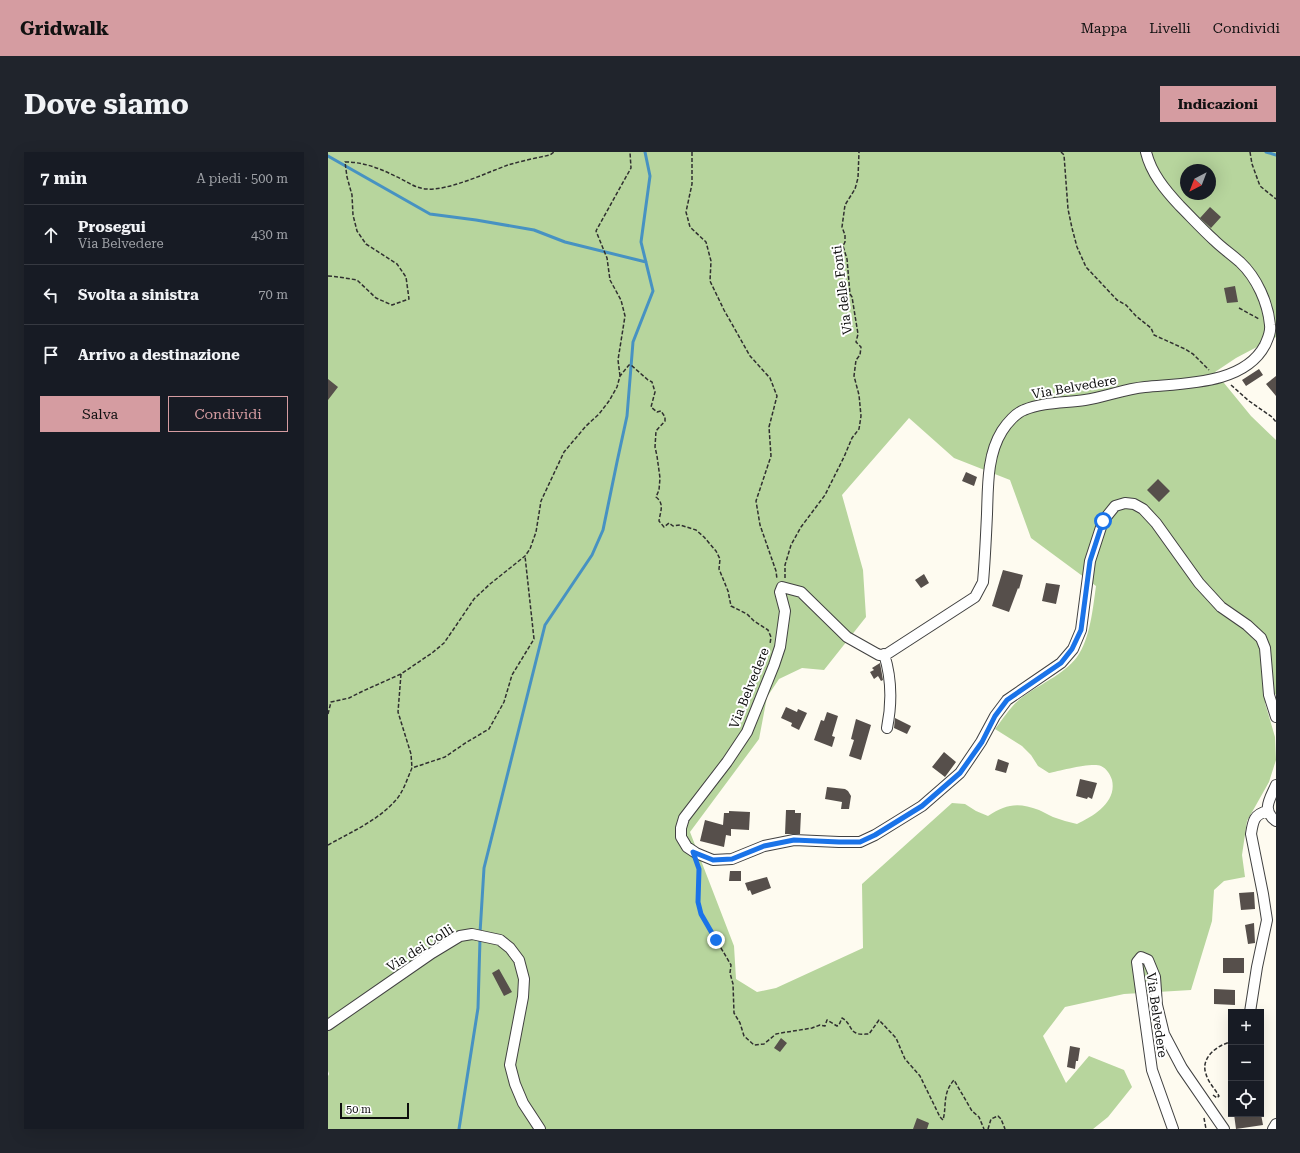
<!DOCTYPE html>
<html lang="it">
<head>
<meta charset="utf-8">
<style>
	body { margin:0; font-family:"Roboto Serif",serif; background:#20242c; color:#f1f3f6 }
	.controls { position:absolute; right:12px; bottom:12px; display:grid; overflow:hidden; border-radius:0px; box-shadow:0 4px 16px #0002 }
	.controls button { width:36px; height:36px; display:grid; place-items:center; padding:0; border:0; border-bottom:1px solid #363941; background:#171b24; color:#f1f3f6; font:20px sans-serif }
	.compass { position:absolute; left:852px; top:12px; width:36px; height:36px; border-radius:50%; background:#171b24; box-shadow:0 4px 16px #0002; rotate:222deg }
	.scale { position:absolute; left:12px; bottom:10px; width:69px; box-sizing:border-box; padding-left:4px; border:2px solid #0e0e0e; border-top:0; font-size:11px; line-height:14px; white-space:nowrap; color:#0e0e0e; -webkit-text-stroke:3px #fff; paint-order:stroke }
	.stop { position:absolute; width:12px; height:12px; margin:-9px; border:3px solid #1a73e8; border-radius:50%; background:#fff }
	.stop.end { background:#1a73e8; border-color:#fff; box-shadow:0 1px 4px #0008 }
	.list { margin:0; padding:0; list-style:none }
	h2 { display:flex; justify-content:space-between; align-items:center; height:52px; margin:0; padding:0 16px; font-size:17px }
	h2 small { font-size:13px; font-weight:400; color:#9ea1a6 }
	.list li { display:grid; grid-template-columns:26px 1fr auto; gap:12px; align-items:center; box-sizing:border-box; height:60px; padding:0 16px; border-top:1px solid #363941 }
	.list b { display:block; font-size:15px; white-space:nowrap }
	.list p { margin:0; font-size:13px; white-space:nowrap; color:#9ea1a6 }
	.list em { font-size:13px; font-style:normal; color:#9ea1a6 }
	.actions { display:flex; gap:8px; padding:12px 16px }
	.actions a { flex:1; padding:9px 0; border:1px solid #d59ca1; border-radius:0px; text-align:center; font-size:14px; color:#d59ca1 }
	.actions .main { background:#d59ca1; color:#111 }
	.icon { flex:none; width:22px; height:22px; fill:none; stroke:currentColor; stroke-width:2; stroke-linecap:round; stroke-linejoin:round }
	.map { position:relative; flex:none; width:948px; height:977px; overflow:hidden; border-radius:0px }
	header { display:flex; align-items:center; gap:24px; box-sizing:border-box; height:56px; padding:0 20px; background:#d59ca1; color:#111 }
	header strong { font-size:19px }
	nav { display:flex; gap:22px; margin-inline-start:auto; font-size:14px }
	.intro { display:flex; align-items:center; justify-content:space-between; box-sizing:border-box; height:96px; padding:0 24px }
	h1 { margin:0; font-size:28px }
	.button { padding:10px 18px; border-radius:0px; background:#d59ca1; color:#111; font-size:14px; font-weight:700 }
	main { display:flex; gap:24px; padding:0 24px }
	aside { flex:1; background:#171b24; border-radius:0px; box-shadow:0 4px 16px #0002 }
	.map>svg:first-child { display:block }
</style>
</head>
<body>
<header>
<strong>Gridwalk</strong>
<nav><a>Mappa</a><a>Livelli</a><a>Condividi</a></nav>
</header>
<div class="intro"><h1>Dove siamo</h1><a class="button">Indicazioni</a></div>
<main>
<aside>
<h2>7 min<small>A piedi · 500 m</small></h2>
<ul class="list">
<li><svg class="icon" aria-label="ahead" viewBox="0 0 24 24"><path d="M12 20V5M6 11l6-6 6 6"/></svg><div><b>Prosegui</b><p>Via Belvedere</p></div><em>430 m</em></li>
<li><svg class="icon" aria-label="left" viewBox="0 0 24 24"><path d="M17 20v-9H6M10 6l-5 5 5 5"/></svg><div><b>Svolta a sinistra</b></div><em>70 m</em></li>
<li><svg class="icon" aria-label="arrive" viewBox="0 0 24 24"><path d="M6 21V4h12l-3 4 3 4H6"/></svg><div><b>Arrivo a destinazione</b></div></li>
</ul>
<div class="actions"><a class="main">Salva</a><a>Condividi</a></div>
</aside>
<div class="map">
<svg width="948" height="977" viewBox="0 0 948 977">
	<rect width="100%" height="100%" fill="#fefbf0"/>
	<path fill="#b7d59d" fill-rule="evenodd" d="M0,0H948V185L908,206L887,220L923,264L948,288V542L937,551L947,585L948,608L941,630L919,669L914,703L917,725L896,729L886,738L884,769L863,838L796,842L737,855L715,884L738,931L761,904L796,918L804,935L780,965L765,977H0V924L1,922L0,919ZM858,18H882V42H858ZM581,266L626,306L682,328L703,386L768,434C765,456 762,487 749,505C734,524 711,532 692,547C682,555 675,567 667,577L694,594L703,603L710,614L721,621C731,619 764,610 773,614C779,617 782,622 784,628C789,650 766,664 749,672C741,670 733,668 725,665C720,663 716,660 711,658C690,650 678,652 660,664L648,659L637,652L624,651L534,732L535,796L448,836L429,840L408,827L406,794L362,680L431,587L439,545L451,527L474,516L496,518L538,465L535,418L514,343Z"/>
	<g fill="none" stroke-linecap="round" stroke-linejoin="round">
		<path stroke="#4792c2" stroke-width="3" d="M938,0L948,3
			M0,4L102,62L148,68L206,78L237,90L318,110
			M152,781L156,716L217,473L264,403L275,378L289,310L299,264L305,190L325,139L313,90L322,24L317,0
			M131,977L150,856L152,787"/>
	</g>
	<path fill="#564f4b" d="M882,55L893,65L883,76L872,66Z
		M907,134L910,150L899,151L896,136Z
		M931,217L935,223L918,234L914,228Z
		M948,224V244L938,232Z
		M0,227L10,235L0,248Z
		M638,320L649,325L646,334L634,329Z
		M830,327L842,339L831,350L819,338Z
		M675,418L695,423L691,437L690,436L681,460L664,454Z
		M596,422L601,431L593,436L587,428Z
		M718,431L732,433L728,452L714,449Z
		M552,511L555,528L553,529L550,524L546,527L542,520L546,518L544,516Z
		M458,555L469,560L470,557L479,561L471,578L463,574L464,571L453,566Z
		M499,560L510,564L504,584L507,585L504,595L486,588L493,568L496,569Z
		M567,566L583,574L579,582L566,576Z
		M528,567L543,573L533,608L521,604L526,588L523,587Z
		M616,600L628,610L617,625L604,615Z
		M670,607L681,611L678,621L667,618Z
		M752,627L769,631L764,647L760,645L759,647L748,644Z
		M499,635L517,637L520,639L523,644L521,657H513L514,650L497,647Z
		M458,658H467V661H473L472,682H457Z
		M401,659L422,660L421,678L403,677V684L398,683L396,695L372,689L377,668L395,673L396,661H401Z
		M402,719H413V729H401Z
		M439,725L443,736L424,743L422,738L420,739L417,731Z
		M926,740L927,757L913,758L911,741Z
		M926,771L927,791L920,792L917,773Z
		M895,806H916V821H895Z
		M171,817L184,840L176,844L164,821Z
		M886,837L907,838V853L886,852Z
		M453,886L459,891L452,900L446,896Z
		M742,894L752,896L750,909H748L747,917L739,915Z
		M906,962H933L935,973L908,977Z
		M589,966L601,971L599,977H585Z"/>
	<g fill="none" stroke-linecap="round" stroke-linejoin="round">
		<g stroke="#414141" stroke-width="12">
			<path id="minor" d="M818,0C823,21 837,38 852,54C863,65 874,77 886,88C894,96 903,102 912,110C929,126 940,151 942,173C943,181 940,186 937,193C916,233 855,231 817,235C796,237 777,245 757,248C737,251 715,250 696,258C688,261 679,271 674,279C659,303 660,334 659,362C658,384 657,407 655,430L647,445L559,502L551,503L519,485L473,440L454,435L452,440L457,459L452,495L446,513L419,580L399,610L356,666L353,676V685L359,695L368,701L385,708L404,707L436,694L466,688L511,690H532L547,683L594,654L632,621L653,590L667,564L679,548L733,511L745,497L753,478L762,409L775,369L787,354L797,351L806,352L815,357L828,371L871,431L893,455L919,473L933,486L937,496L941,543L948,565
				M556,502C564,527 564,551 559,576
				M948,633C942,647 933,658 948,669
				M922,860L929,815L939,768L935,742L923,682C925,669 926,662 940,659
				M0,873L104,801L132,784L144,782L172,788L182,796L191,808L196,827L195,845L182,913L187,932L195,951L212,977
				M845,977L824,918L809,810L813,805L820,808L827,825L829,853L836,882L854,916L896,977
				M945,977L948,972"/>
		</g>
		<path stroke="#303030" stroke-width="1.5" stroke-dasharray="4 2" stroke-linecap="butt" d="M364,0V32L358,60L362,75L378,90L383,109L382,129L396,158L422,204L442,226L449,244L441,275L443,304L428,349L432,373L448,419L449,427
			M733,0L736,3L740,57L744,76L749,95L758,115L789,148L798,153L808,164L823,176L826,183L857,197L865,202L881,218
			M922,0L924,12L932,34L948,47
			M0,124L11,125L29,128L48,146L64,153L81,147L78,125L69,112L38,92L29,79L25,63L24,43L19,25L17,10C35,10 51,16 67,24C77,28 86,36 98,37C120,39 158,21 180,13C193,9 208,6 222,3L226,0
			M911,156L931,167
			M292,224L290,208L297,164L293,148L282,128L279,106L268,79L303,16L302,0
			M903,233L921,249L944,265L948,270
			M457,426V413L463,393L473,375L497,343L516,305L524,286L531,277L533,264L531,243L526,224L528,208L532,203L533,195L528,190L530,182L524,145L522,142L519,107L515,94L517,90V83L514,75L517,53L527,37L530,26L531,0
			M73,522L70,560L83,602L84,616
			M0,562L3,550L21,546L35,539L73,522L104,501L116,491L125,478L146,447L162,432L197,404L202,397L208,380L213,349L236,300L258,274L271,262L281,249L289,235L292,224L301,213H303L320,228L324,230L327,240L323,255L329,260L333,259L337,265V269L328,279L327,295L329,304L332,326L331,338L328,345C337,352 332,360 331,369L336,375L341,371L345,374L352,373L368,378L376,385L388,399L392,407L391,417L400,439L403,454L419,462L426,469L440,478L443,485L442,492
			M0,693C23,680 49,669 67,649C75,641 79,627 84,616L117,605L139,590L161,577L176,550L184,523L206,487L197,404
			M369,712L371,717L370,750L373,762L403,813L402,821L405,832L406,861L412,871L416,884L426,893L436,892L448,882L453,881L484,876L492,873L497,874L499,868L509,874L511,873L514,866C522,870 522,879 528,881C531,883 537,882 541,882L551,868L568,886L577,907L592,924L612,965L615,968C619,953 614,942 626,928L644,959L651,965L656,977
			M885,943L889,946L891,944C887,937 880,930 878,922C872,906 889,893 903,890
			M876,966L878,977
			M660,977L663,967L670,964L673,967L677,977"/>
		<use href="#minor" stroke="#fff" stroke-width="10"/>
	</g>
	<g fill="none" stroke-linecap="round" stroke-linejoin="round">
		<path stroke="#1a73e8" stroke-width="5" d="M388,788L373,762L370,750L371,717L365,700L385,708L404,707L436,694L466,688L511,690H532L547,683L594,654L632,621L654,590L667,564L679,548L733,511L744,497L753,478L762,409L775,369"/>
	</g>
	<g text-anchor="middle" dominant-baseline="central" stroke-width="4" stroke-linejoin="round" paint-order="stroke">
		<g font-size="13" fill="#0e0e0e" stroke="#fff">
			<text transform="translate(514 138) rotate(-97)">Via delle Fonti</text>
			<text transform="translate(746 235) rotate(-10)">Via Belvedere</text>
			<text transform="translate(421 536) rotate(-68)">Via Belvedere</text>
			<text transform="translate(92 796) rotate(-32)">Via dei Colli</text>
			<text transform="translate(829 863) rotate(82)">Via Belvedere</text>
		</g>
	</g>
</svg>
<div class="controls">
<button>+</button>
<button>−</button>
<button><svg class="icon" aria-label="locate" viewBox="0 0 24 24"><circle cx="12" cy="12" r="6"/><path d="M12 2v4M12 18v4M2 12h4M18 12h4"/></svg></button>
</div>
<svg class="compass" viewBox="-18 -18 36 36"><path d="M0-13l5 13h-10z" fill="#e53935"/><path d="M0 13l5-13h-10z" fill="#9ea1a6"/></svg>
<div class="scale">50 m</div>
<div class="stop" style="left:775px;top:369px"></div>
<div class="stop end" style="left:388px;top:788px"></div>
</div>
</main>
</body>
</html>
